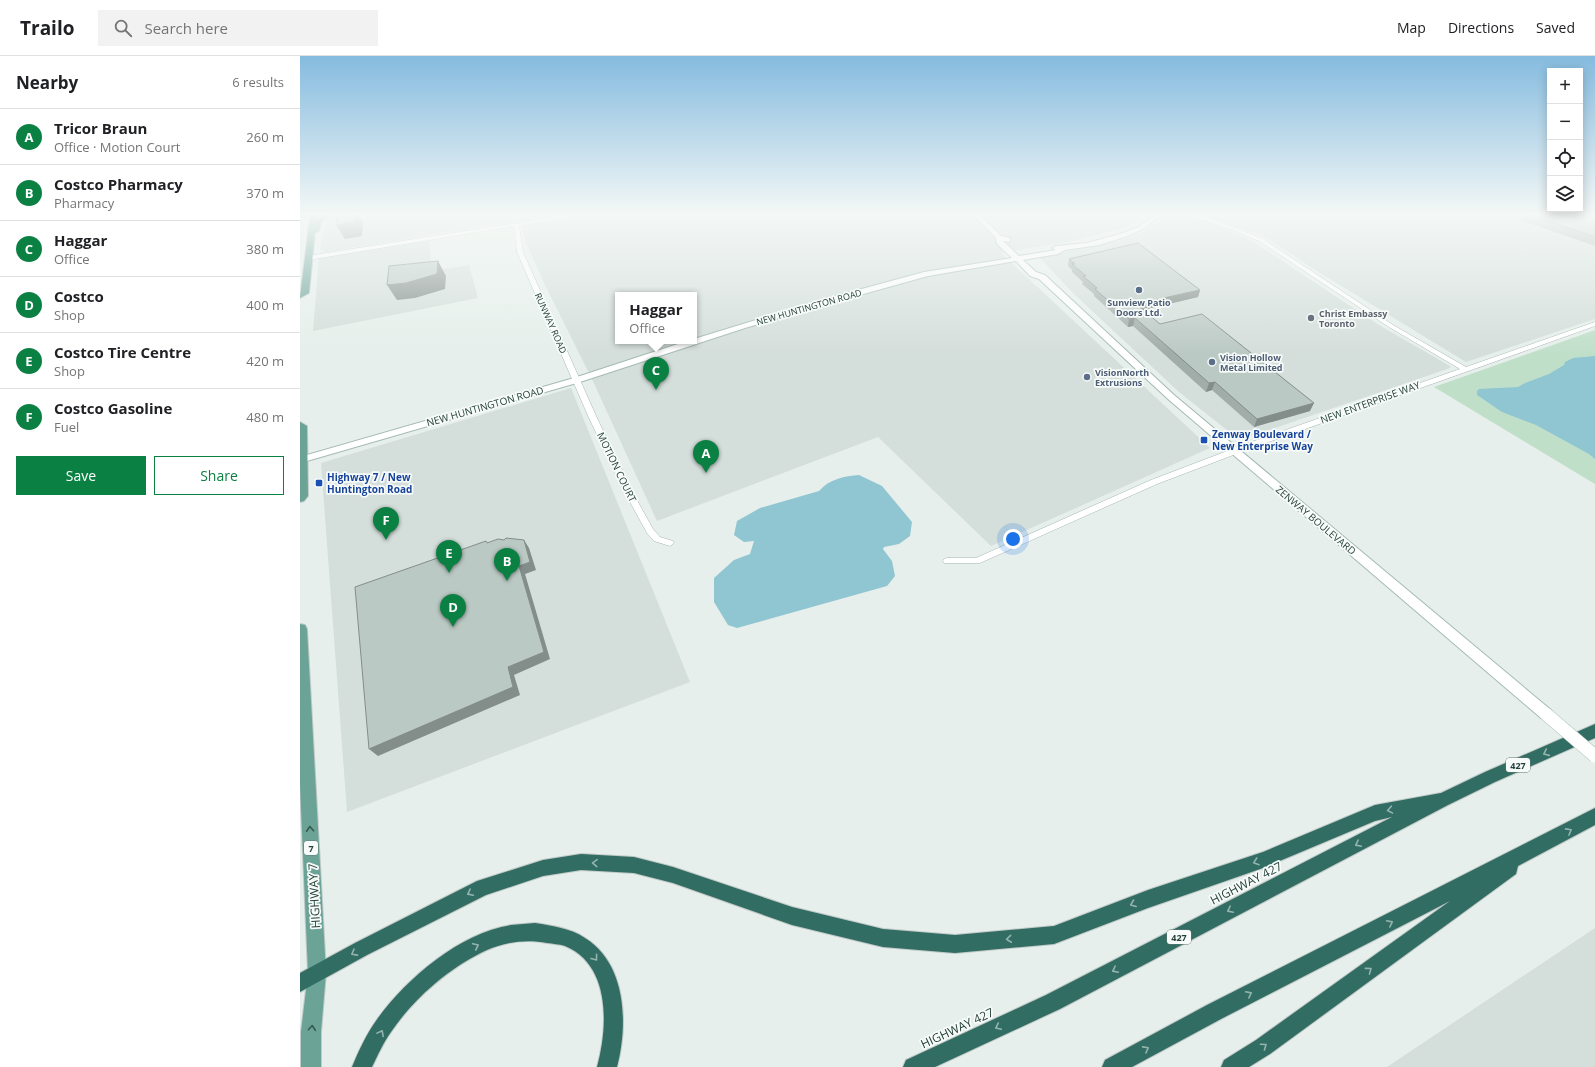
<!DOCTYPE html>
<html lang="en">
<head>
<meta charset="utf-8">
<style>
	body { margin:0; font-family:"Open Sans",sans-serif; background:#f2f2f2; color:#202124 }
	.controls { position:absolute; right:12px; top:12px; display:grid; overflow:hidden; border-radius:0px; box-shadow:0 2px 10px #0003 }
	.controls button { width:36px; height:36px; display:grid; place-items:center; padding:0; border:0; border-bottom:1px solid #e0e0e0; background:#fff; color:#202124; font:20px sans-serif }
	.you { position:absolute; left:713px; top:483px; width:14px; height:14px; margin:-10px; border:3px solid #fff; border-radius:50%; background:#1a73e8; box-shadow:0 0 0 6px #1a73e833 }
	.badge { display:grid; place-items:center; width:26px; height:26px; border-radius:50%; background:#0b8043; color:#fff; font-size:13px; font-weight:700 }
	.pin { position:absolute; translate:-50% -33px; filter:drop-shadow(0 1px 2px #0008) }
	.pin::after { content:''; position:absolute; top:21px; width:14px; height:12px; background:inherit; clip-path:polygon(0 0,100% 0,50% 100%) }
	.popup { position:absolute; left:315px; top:236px; width:82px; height:52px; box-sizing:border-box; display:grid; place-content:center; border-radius:0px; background:#fff; filter:drop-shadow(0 1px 3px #0005); font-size:13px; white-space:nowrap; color:#757577 }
	.popup b { font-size:15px; color:#202124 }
	.popup::after { content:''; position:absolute; left:50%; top:100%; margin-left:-8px; border:8px solid transparent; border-top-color:#fff }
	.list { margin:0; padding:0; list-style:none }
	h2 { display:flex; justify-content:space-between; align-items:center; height:52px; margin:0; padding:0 16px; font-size:17px }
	h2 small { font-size:13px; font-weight:400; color:#757577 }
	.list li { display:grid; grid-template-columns:26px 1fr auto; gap:12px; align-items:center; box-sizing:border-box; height:56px; padding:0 16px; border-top:1px solid #e0e0e0 }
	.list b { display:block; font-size:15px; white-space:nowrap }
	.list p { margin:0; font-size:13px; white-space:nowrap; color:#757577 }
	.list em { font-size:13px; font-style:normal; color:#757577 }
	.actions { display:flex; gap:8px; padding:12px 16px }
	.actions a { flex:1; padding:9px 0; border:1px solid #0b8043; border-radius:0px; text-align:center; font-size:14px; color:#0b8043 }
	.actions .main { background:#0b8043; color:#fff }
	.icon { flex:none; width:22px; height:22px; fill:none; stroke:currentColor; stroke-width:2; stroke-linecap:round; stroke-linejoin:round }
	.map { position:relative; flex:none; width:1295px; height:1011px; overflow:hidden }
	header { display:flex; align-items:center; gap:24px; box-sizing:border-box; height:56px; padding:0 20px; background:#fff; border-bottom:1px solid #e0e0e0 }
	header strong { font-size:19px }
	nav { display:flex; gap:22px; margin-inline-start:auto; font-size:14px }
	.search { width:280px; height:36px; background:#f2f2f2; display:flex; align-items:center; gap:10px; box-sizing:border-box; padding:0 14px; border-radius:0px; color:#757577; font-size:15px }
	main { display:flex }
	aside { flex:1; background:#fff }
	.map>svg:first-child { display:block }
</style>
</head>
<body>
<header>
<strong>Trailo</strong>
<div class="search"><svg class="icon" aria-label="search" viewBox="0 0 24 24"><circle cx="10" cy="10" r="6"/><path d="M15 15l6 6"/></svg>Search here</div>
<nav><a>Map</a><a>Directions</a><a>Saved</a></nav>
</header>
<main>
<aside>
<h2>Nearby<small>6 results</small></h2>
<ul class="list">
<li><span class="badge">A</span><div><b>Tricor Braun</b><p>Office · Motion Court</p></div><em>260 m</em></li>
<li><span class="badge">B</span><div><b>Costco Pharmacy</b><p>Pharmacy</p></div><em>370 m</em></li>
<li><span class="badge">C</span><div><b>Haggar</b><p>Office</p></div><em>380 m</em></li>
<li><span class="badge">D</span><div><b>Costco</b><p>Shop</p></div><em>400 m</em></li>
<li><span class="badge">E</span><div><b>Costco Tire Centre</b><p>Shop</p></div><em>420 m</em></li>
<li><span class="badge">F</span><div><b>Costco Gasoline</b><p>Fuel</p></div><em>480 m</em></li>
</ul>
<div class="actions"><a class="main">Save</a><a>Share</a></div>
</aside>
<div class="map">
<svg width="1295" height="1011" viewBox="0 0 1295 1011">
	<rect width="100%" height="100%" fill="#e6efeb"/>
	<path fill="#d4deda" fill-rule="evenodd" d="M38,157H263L25,196L20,193L26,163Z
		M304,157H846L827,171L768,186L701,197L910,392L691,490L578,381L357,465L292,323L245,229L226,187L222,170ZM318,239H394V285H318Z
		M898,157H1295V263L1166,306L1012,212L969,183Z
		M872,158L899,163L929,174L952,185L1079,269L1150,310V312L943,383L937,382L879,336L774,238L739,201L819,185L843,176Z
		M129,185L132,215L169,209L178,242L13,275L19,201Z
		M271,332L390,626L47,756L21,407Z
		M1295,872V1011H1087Z"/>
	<path fill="#c0dfc9" d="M1295,274V428L1134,331Z"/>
	<path fill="#90c5d2" d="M1295,300V403L1289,398L1236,369L1202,356L1177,339V335L1179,333L1218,331L1225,327L1249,318L1264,309L1265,306L1273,302Z
		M559,419L582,430L612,466L610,480L599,488L584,491L583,493L592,505L595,520L587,530L437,572L428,569L414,546V522L434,504L450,498L454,485L444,486L434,479L437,465L460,452L519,435C529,423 545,420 559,419Z"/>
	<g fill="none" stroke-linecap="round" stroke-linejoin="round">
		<g stroke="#a8b7b2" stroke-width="1">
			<path id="street" d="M280,157H291L219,170L223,196L297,362L333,437L353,473L360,481L373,485L374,487L370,490L354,485L347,477L325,437L289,362L217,196L214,170L8,204L5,202L8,200Z
				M880,157H888L915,164L963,183L1093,269L1166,311L1295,266V270L949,393L857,428L680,507H644L643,505L644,503L647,502H676L851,424L943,389L1160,313L1089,271L959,185L931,173Z"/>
		</g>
		<g stroke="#a4bab3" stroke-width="2">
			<path id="secondary" d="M672,157H678L701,180L710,182V186L703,185L719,200L756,194L752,192L756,190L787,187L820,178L839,171L857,157H864L843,173L825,181L799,189L765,194L758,198L723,204L736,216L745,219L874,339L1251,654L1253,658L1251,662L1246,664L1241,662L868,343L739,223L730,220L716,205L628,220L524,249L445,272L280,326L0,407V401L274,322L387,285H394V283L518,245L624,216L712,202L697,188L696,182Z"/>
		</g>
		<g stroke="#c2cac8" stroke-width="2">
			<path id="primary" d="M6,157H18L17,164L26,157H33L21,167L19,175L15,177L9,237L0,242L10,160L0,162V158Z
				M0,366L7,370L8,440L4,445L0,446Z
				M0,568L5,569L7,573L26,917L21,976V1011H1V976L8,917L0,729Z"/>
		</g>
		<g stroke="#c2cac8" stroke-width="2">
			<path id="highway" d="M1295,668V682L1195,726L1148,749L760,953L635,1011H603L606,1004L746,939L1092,761L1075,765L963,812L848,852L754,888L655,897L583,891L492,869L373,827L334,817L281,814L243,820L186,839L67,899L0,936V917L55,887L177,825L243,804L281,798L334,801L373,811L492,851L583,873L655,879L754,870L848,834L963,796L1075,749L1141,737L1185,716Z
				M1295,752V769L1218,810L1216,818L970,998L949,1011H921L924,1004L956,984L1150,845L921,963L832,1011H802L805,1004L907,949Z
				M235,867C253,870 270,872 285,882C327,908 328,969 317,1011H297C308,971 311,909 265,890C259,888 253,888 247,887C227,883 205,886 187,894C150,911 114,942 91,976C83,987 78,999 72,1011H52C59,994 67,977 78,962C107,922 160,877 211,869C219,868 227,868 235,867Z"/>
		</g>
		<use href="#street" fill="#fff" fill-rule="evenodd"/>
		<use href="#secondary" fill="#fff" fill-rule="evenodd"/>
		<use href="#primary" fill="#6ba397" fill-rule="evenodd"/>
		<use href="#highway" fill="#316d63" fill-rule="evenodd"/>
		<g stroke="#a4bab3" stroke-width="14" stroke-linecap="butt">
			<path id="secondary-bridge" d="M1246,658L1295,700"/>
		</g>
		<use href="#secondary-bridge" stroke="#fff" stroke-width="13"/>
	</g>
	<path fill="#a1ada9" d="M1224,157H1295V190L1220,164Z
		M769,203L900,234L898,241L843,254L860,268L1010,355L954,371L912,334L906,336L833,270L828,271L794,240V238L782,228L783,226L772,216V214L768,210Z"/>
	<path fill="#838d89" d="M54,157H58L63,165L62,180L45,183L36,169Z
		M138,205L146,220L145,233L115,242L97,244L87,229Z
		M900,234L898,241L835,256L836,248Z
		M835,262L833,270L828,271L829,263Z
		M915,326L912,334L906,336L909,327Z
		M1014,347L1010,355L954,371L957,363Z
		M224,484L229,492L236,514L225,518L250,603L214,619L220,639L78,700L69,693L208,611L219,510Z"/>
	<path fill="#bbc9c4" stroke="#838d89" d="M38,157H54V166L36,169Z
		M1225,157H1295V181Z
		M838,187L900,234L836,248L860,268L902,258L1014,347L957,363L915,326L909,327L835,262L829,263L795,233L797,232L783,220H786L772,208H775L769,203Z
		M138,205L137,218L106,227L87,229L89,210Z
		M206,482L224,484L230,506L219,510L244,596L208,611L213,631L69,693L55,531L186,485L187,487L198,483L204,484Z"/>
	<defs><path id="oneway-chevron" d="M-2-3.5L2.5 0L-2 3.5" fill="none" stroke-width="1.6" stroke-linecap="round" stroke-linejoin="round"/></defs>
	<g stroke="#94b4ae">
		<use href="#oneway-chevron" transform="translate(1246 697) rotate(156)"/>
		<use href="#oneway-chevron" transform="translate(1090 754) rotate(170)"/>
		<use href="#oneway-chevron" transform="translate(1269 775) rotate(-29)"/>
		<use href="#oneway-chevron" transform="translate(1058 788) rotate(153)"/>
		<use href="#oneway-chevron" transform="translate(956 806) rotate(161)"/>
		<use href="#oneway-chevron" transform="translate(295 807) rotate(-177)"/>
		<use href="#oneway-chevron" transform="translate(170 837) rotate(153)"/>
		<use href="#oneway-chevron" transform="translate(833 848) rotate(159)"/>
		<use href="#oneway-chevron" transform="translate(930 854) rotate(153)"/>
		<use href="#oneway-chevron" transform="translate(1090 867) rotate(-27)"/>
		<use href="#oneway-chevron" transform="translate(709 883) rotate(174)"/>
		<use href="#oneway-chevron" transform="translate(176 890) rotate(-25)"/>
		<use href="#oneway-chevron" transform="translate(54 897) rotate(151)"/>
		<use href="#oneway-chevron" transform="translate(295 902) rotate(53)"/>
		<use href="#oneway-chevron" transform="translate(815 914) rotate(153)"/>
		<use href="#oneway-chevron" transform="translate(1069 914) rotate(-36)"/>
		<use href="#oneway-chevron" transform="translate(949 938) rotate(-27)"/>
		<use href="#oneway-chevron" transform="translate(698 971) rotate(155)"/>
		<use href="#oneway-chevron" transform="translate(81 977) rotate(-62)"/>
		<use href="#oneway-chevron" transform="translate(964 990) rotate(-35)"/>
		<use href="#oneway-chevron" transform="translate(846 993) rotate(-28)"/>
	</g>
	<g stroke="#365a51">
		<use href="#oneway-chevron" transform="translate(10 773) rotate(-93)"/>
		<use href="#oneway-chevron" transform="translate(12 972) rotate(-85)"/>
	</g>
	<linearGradient id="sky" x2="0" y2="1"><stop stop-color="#85bbdf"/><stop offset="0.53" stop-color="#f4f8f6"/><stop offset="1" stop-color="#f4f8f6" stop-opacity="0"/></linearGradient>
	<rect width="1295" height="298" fill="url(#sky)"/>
	<g fill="#5c6f8a" stroke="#f7fbf9" stroke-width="1.5">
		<circle cx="839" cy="234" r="4"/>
		<circle cx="912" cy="306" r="4"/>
		<circle cx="787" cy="321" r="4"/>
	</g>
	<circle fill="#6b7280" stroke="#f7fbf9" stroke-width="1.5" cx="1011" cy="262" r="4"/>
	<g fill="#1a4fb4" stroke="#f7fbf9" stroke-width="1.5">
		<rect x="900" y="380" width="8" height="8" rx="2"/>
		<rect x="15" y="423" width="8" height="8" rx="2"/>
	</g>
	<g text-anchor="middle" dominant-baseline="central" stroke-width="3.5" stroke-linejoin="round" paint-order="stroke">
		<g font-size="9" font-weight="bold" fill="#4e5e75" stroke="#f7fbf9" text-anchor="start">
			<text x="839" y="246" text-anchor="middle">Sunview Patio<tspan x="839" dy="10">Doors Ltd.</tspan></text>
			<text x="920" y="301">Vision Hollow<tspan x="920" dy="10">Metal Limited</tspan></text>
			<text x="795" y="316">VisionNorth<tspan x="795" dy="10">Extrusions</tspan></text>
		</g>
		<g font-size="9" fill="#25413a" stroke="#f7fbf9">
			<text transform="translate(509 251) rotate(-16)">NEW HUNTINGTON ROAD</text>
			<text transform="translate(251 267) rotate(66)">RUNWAY ROAD</text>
		</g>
		<g font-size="9" font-weight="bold" fill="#5b616d" stroke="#f7fbf9" text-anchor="start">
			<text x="1019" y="257">Christ Embassy<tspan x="1019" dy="10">Toronto</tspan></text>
		</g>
		<g fill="#f7fbf9" stroke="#647973" stroke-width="1">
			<rect x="1206" y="702" width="24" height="14" rx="3"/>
			<rect x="4" y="785" width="14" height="14" rx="3"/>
			<rect x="867" y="874" width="24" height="14" rx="3"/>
		</g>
		<g font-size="9" font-weight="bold" fill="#25413a">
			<text x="1218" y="709">427</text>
			<text x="11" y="792">7</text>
			<text x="879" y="881">427</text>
		</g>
		<g font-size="10" fill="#25413a" stroke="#f7fbf9">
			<text transform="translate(1070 346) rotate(-20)">NEW ENTERPRISE WAY</text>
			<text transform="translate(185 350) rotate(-16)">NEW HUNTINGTON ROAD</text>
			<text transform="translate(317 411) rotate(64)">MOTION COURT</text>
			<text transform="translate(1016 464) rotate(40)">ZENWAY BOULEVARD</text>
		</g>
		<g font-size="10" font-weight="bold" fill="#164399" stroke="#f7fbf9" text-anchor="start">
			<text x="912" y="378">Zenway Boulevard /<tspan x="912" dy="12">New Enterprise Way</tspan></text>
			<text x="27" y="421">Highway 7 / New<tspan x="27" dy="12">Huntington Road</tspan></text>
		</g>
		<g font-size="12" fill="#25413a" stroke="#f7fbf9">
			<text transform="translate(946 827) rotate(-27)">HIGHWAY 427</text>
			<text transform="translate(14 840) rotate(-93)">HIGHWAY 7</text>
			<text transform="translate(657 972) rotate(-25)">HIGHWAY 427</text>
		</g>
	</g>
</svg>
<div class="controls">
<button>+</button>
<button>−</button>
<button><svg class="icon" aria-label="locate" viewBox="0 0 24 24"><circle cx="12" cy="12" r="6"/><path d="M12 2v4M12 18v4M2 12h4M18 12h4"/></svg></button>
<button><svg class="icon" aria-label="layers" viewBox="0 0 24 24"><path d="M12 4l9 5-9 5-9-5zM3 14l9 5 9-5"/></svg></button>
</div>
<div class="you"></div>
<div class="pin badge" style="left:406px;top:417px">A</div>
<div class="pin badge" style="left:207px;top:525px">B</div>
<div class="pin badge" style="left:356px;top:334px">C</div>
<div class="popup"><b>Haggar</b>Office</div>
<div class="pin badge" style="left:153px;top:571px">D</div>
<div class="pin badge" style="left:149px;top:517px">E</div>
<div class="pin badge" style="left:86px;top:484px">F</div>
</div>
</main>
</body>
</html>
